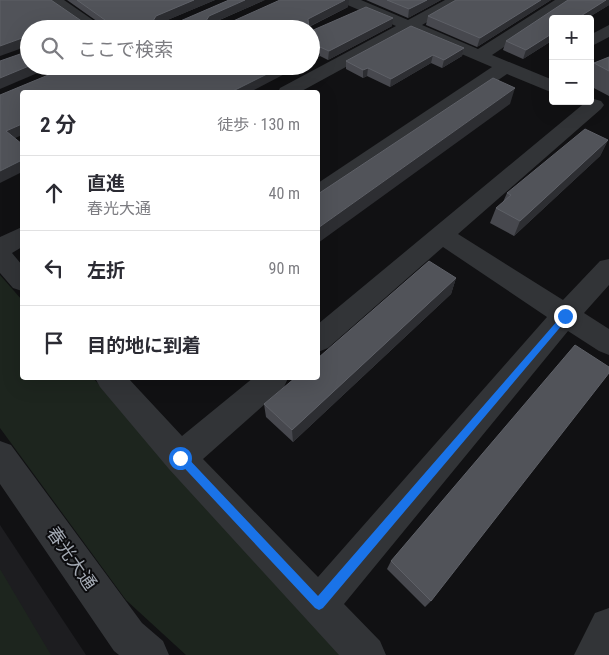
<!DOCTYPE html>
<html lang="ja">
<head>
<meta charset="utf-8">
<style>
	body { margin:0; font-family:"Roboto Condensed","Noto Sans JP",sans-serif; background:#f7f7f7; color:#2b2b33 }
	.controls { position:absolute; right:15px; top:15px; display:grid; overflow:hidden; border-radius:5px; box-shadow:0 5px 20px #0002 }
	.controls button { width:45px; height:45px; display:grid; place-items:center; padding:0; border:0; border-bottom:1px solid #e1e1e2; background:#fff; color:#2b2b33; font:25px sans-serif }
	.stop { position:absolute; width:15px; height:15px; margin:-11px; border:4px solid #1a73e8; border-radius:50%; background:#fff }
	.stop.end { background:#1a73e8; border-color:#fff; box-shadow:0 1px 5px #0008 }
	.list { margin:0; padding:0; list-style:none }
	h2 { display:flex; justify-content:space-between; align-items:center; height:65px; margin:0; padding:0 20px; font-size:21px }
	h2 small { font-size:16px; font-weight:400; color:#7c7c81 }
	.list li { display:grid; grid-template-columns:32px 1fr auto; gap:15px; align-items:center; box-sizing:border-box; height:75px; padding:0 20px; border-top:1px solid #e1e1e2 }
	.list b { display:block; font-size:19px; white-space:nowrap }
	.list p { margin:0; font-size:16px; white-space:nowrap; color:#7c7c81 }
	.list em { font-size:16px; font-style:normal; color:#7c7c81 }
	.icon { flex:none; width:28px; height:28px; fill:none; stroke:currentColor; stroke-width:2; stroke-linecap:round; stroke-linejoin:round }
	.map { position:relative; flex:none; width:609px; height:655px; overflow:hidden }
	.search { position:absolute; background:#fff; box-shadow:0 5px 20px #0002; left:20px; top:20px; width:300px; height:55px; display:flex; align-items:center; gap:12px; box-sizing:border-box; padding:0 18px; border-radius:28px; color:#7c7c81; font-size:19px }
	.panel { position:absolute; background:#fff; box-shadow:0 5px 20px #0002; left:20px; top:90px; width:300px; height:290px; border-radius:5px }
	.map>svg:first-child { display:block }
</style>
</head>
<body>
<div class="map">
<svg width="609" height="655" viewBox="0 0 609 655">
	<rect width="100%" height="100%" fill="#111113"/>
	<path fill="#1d1d20" d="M0,525L86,655H0Z"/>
	<path fill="#1d251e" d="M0,275L22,300V378H93L339,651L340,655H186L126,600L0,428Z
		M0,569L51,655H0Z"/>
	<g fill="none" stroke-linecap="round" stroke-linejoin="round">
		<path fill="#323437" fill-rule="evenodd" d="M45,0H64L106,29H87Z
			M340,0H361L408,20L445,0H465L422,25L478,49L555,0H574L492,55L553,80V93L507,74L326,198L318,200V183L492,67L410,32L300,92H278L280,88L396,26L343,3Z
			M609,25V37L590,47V35Z
			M594,99L601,101L604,105L601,109L458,234L563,300L600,261L609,259V285L584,313L609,329V355L599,351L568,331L344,604L380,641L386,655H339L169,469L100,387L95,378H128L182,436L253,378H288L284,387L203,459L318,577L547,317L443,247L328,348L318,352V324L587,101Z
			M22,227V247L12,253L22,265V291L13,288L0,273V237Z
			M0,441L11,445L142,623L163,641L169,655H119L114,651L0,484Z
			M609,608V655H574L595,613Z"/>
	</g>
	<path fill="#47484e" d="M0,0L83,22H98L67,0H215L165,21L178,22L265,0L215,22H231L348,7L309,27L26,52V47Z
		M366,0H441L408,18Z
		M551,0L477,47L426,25L428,16Z
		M568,0H609V5L586,19H553V40L523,59L503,50L506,41Z
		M392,26L328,60L320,56L311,60V31Z
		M464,48L462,56L442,68L431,63L390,87L367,76L363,78L346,69V61Z
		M609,57V96L590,86V71L594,63Z
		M608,140L600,156L514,236L490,223L496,208L503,202L507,193Z
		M456,278L451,294L293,442L266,417L264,404Z
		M391,561L431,601L425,607L387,569Z"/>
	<path fill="#2d2e32" d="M194,0H215L158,24L153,21L156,16Z
		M245,0H265L210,24L206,21L209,16Z
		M345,0H349L348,7L308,27V19Z
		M427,0H441L408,18L409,9Z
		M541,0H551L477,47L480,38Z
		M606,0H609V5L586,19H576Z
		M393,18L392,26L328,60L329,51Z
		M553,33V40L523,59L526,50Z
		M25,37L28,46L0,56V46Z
		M320,47V56L311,60V52Z
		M464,48L462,56L442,68L444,60Z
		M433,55L431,63L390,87L391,79Z
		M29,66H54L0,89V78Z
		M283,66H300L250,92H231Z
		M368,68L367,76L363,78V70Z
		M515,88L510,104L318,243V228Z
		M22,124V135L11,140L6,131Z
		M608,140L600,156L514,236L520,221Z
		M22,160V172L0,183V171Z
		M456,278L451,294L293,442L292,430Z"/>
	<path fill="#515359" stroke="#5e6067" d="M0,0H51L83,22H104L105,20L77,0H194L156,16L153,21L178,22L229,0H245L209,16L206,21L208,22H231L280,0H345L308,19L309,29H29V66L0,78V61L26,52L27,39L25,37L0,46Z
		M387,0H427L409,9Z
		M456,0H541L480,38L428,16Z
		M568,0H606L576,19H553V33L526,50L506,41Z
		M366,7L393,18L329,51L320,47L311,52V31Z
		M411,26L464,48L444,60L433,55L391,79L368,68L363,70L346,61Z
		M609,57V71L594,63Z
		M70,66H283L231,92H22V124L6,131L22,144V160L0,171V95Z
		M493,78L515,88L318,228V194Z
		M585,129L608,140L520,221L496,208L511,195L507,193Z
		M429,261L456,278L292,430L264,404L295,378H318V358Z
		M575,345L609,367V373L431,601L391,561Z"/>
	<path fill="#1a73e8" d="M565,312L568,313V318L323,608L319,610L315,608L175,458L177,454H184L318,596Z"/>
	<g text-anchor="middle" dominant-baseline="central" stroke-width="4" stroke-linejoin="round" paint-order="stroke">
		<g font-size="18" fill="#a3a9b3" stroke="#0c0c0e">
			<text transform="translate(72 558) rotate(55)">春光大通</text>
		</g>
	</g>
</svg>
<div class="controls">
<button>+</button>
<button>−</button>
</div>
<div class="stop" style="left:180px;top:458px"></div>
<div class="stop end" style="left:565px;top:316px"></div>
<div class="search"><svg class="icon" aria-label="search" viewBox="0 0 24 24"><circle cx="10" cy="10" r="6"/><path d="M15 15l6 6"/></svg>ここで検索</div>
<section class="panel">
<h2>2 分<small>徒歩 · 130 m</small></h2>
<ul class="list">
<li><svg class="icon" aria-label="ahead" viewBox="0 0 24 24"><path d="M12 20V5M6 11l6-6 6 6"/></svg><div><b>直進</b><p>春光大通</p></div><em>40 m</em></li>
<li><svg class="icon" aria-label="left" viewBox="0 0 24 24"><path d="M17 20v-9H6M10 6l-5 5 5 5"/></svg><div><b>左折</b></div><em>90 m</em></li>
<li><svg class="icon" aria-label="arrive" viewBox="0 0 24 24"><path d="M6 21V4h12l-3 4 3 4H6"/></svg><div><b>目的地に到着</b></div></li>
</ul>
</section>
</div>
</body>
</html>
